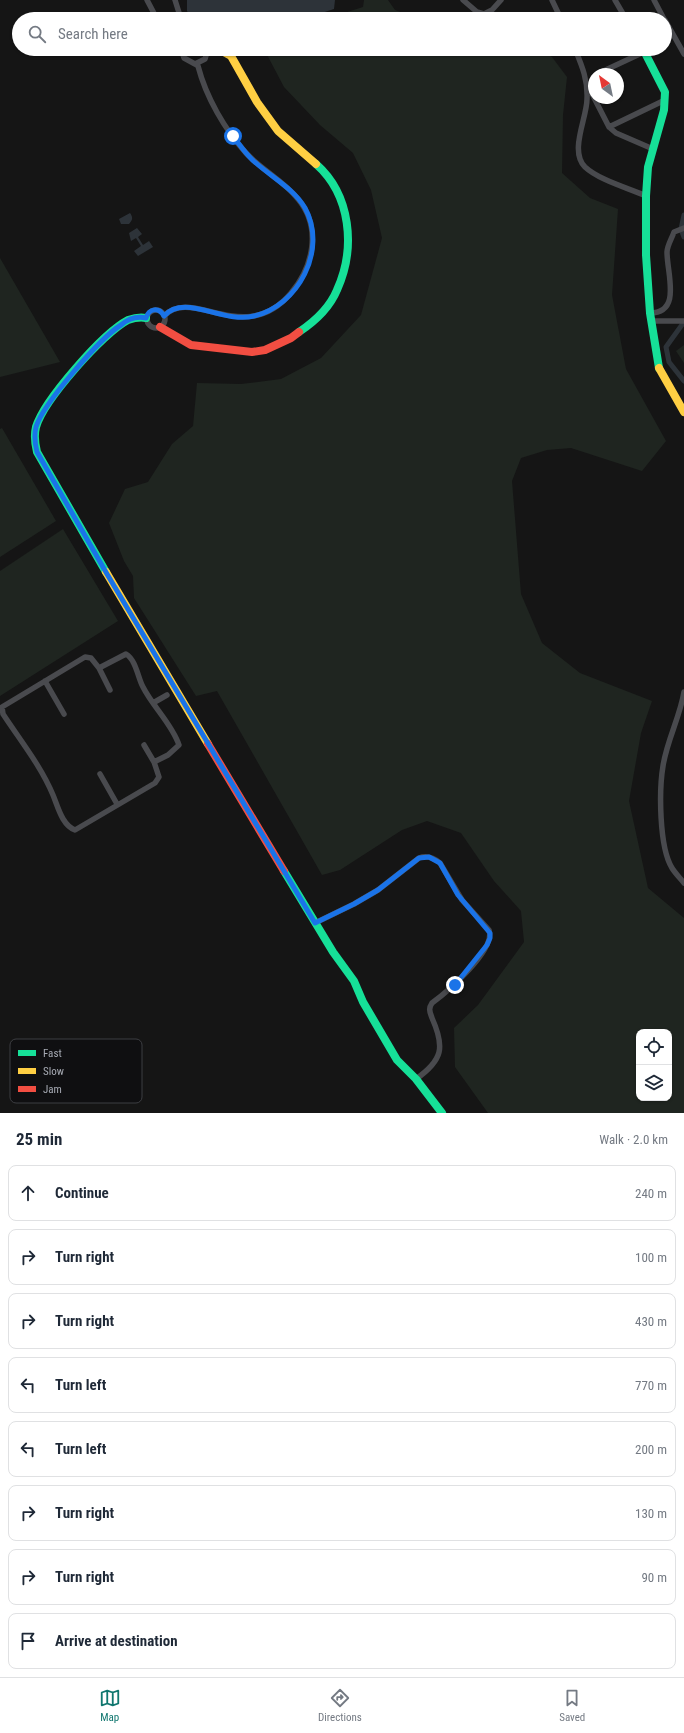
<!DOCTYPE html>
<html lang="en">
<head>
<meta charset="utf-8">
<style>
	body { margin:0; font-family:"Roboto Condensed",sans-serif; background:#f6f6f7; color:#1f2937 }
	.controls { position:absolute; right:12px; bottom:12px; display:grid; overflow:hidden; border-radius:8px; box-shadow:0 1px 3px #0004 }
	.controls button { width:36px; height:36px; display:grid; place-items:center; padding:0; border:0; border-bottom:1px solid #e0e1e3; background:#fff; color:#1f2937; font:20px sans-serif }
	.compass { position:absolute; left:588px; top:68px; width:36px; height:36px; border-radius:50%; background:#fff; box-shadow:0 1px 3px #0004; rotate:327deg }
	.stop { position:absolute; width:12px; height:12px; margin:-9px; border:3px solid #1a73e8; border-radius:50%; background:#fff }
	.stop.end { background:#1a73e8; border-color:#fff; box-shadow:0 1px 4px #0008 }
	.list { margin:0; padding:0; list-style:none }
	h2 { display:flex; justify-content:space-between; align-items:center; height:52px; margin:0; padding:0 16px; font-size:17px }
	h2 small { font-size:13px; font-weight:400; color:#747a83 }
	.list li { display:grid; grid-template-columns:26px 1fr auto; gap:12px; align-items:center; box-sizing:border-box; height:56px; margin:0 8px 8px; padding:0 8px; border:1px solid #e0e1e3; border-radius:8px }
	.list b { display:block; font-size:15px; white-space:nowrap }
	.list em { font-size:13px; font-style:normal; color:#747a83 }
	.icon { flex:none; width:22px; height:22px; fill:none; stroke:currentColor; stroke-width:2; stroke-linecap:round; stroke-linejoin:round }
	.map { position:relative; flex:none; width:684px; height:1113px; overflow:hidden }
	.search { position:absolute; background:#fff; box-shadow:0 1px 3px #0004; left:12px; right:12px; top:12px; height:44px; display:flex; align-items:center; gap:10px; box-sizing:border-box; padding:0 14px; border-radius:22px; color:#747a83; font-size:15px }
	.sheet { height:564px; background:#fff }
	nav { display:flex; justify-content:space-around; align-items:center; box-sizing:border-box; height:56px; border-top:1px solid #e0e1e3; background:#fff; font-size:11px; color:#747a83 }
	nav a { display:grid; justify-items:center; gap:2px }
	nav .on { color:#0f766e }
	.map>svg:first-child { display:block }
</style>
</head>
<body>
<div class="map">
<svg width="684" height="1113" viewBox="0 0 684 1113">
	<rect width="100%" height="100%" fill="#151515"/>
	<path fill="#1f2520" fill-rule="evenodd" d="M364,0H388L395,10L419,19H325L363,7Z
		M264,49H538L552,57L567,77L563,115L562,173L590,198L618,209L612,295L626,369L666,441L642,471L571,448L547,450L521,458L512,481L521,594L542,643L580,673L652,701L641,733L629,801L648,888L684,918V1113H488L455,1067L454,1028L478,1005L524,942L521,911L494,881L461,833L427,821L402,830L340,870L322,875L217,691L196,696L134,598L133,576L124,561L109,523L125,489L148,482L172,444L193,426L197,383L241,384L281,379L321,358L361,315L382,238L371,190L353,153L320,125L284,87ZM639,1032H669V1098H639Z
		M0,258L60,362L0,377Z
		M684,345V363L676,351Z
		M2,428L56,521L0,557V429Z
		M63,529L118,621L0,696V571Z"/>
	<path fill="#2d3339" d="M187,0H335L334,9L303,19H192L187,11Z
		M130,213C133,217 133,220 129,224H121L119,219Z
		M137,228L142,234L138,237L143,245L149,241L153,247L138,256L134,251L141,246L136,238L131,241L129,233Z"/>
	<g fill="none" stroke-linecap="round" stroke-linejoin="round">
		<path stroke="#2d3339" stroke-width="5" d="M684,215L681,229L684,237
			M684,322L666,347L669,362L684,381"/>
		<path stroke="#494a4e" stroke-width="5.5" d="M147,0L157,19
			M175,0L181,19
			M463,0L477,12L484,14L492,10L501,0
			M552,0L561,19
			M615,0L626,19
			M654,0L664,19
			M665,20L684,54
			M181,49L184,58L195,64L205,59L208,49
			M575,49C582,66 588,80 587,99C587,118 569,151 585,167C599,180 628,188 646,196
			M597,74L644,52
			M588,86L609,127L616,133L653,149
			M609,127L665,100
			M147 319a9 9 0 1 1 18 0a9 9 0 1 1-18 0Z
			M650,313C682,313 667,274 667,252C667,246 672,238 674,232L684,228
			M164,316C192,286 245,348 291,293C313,267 322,228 298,199C284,181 262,170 246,153C225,130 206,97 198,66L195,64
			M651,321H684
			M126,654C136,660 138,678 143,687C153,707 172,724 179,745L168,755L154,762L159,777L155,783L75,830C62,825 58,807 53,795C41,766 20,740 3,714L2,707L85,657L91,658L99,668Z
			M99,668L110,690
			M45,681L64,714
			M684,692C680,717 667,740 663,766C659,790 659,847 672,868C675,873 680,878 684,883
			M153,703L167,695
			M144,745L154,762
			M100,774L117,804
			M315,923L354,904L378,890L419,858C427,855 434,858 440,863L462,900L489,930C496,950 447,992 432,1003C428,1009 430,1012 432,1018C445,1047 443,1060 416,1079"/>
		<path stroke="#16e098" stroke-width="8" d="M643,49L665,92L664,110L648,167L646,196V255L650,313L659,368
			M299,332C314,322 330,307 337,290C356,248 351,195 316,164
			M106,572L37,452C35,444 34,435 36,427C44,400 103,333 128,320C134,318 140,317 146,318
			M284,871L333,952L354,981L363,1002L397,1060L416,1079L442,1113"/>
		<path stroke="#ffcf43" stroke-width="8" d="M208,52L222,51L231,56L257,102L278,131L316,164
			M659,368L684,412
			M106,572L208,744"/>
		<path stroke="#f24e42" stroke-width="8" d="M160,327L191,345L252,352L265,350L291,338L299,332
			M208,744L284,871"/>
	</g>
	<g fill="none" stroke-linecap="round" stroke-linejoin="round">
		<path stroke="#1a73e8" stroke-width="5" d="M233,136C240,145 247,156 256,163C273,178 294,189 305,208C328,250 298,306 254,316C223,324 185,293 164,316C159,307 149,308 146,318C137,316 128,319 121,325C100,338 43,404 36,427C34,435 35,444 37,452L107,574L315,923L354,904L378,890L419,858L429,857L440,863L458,895L490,933V938L487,945L455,985"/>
	</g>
	<rect x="10" y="1039" width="132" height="64" rx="6" fill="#0f0f11" stroke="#3d3e42" stroke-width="1"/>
	<rect x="18" y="1050" width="18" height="6" fill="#16e098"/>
	<rect x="18" y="1068" width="18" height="6" fill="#ffcf43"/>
	<rect x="18" y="1086" width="18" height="6" fill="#f24e42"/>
	<g font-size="11" fill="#a7abb4">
		<text x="43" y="1057">Fast</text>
		<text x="43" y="1075">Slow</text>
		<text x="43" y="1093">Jam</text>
	</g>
</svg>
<div class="controls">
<button><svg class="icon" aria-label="locate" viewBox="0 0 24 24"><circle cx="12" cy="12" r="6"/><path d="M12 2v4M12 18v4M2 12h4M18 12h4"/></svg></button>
<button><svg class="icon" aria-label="layers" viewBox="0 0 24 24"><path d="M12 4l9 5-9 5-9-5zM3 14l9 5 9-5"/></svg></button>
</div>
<svg class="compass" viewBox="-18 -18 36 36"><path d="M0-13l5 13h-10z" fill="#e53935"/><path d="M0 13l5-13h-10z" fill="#747a83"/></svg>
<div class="stop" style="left:233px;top:136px"></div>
<div class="stop end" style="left:455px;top:985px"></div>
<div class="search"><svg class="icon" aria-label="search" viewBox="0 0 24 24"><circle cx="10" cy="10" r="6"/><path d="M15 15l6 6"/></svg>Search here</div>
</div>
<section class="sheet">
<h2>25 min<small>Walk · 2.0 km</small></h2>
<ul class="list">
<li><svg class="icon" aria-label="ahead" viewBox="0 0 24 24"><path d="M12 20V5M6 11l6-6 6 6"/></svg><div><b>Continue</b></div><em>240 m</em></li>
<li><svg class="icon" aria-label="right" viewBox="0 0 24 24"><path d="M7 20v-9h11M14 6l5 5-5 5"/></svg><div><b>Turn right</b></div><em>100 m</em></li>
<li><svg class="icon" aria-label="right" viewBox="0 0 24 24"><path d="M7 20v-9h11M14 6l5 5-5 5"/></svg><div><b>Turn right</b></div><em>430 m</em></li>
<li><svg class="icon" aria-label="left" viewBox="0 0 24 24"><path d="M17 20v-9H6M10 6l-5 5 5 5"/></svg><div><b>Turn left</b></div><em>770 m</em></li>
<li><svg class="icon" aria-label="left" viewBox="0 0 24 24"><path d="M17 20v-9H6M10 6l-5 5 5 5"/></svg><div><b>Turn left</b></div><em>200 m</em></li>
<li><svg class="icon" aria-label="right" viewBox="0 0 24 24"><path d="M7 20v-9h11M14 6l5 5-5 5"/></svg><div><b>Turn right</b></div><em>130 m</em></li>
<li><svg class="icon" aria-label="right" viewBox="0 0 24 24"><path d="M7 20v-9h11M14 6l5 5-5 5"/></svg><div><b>Turn right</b></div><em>90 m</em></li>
<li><svg class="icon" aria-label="arrive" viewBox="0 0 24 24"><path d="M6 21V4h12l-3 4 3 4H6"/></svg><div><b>Arrive at destination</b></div></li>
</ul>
</section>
<nav>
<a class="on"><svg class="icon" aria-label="map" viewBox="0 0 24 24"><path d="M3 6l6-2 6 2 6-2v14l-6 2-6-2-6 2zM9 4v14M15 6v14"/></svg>Map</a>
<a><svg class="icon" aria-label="directions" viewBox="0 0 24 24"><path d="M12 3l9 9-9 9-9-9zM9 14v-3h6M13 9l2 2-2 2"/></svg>Directions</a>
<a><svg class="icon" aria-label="saved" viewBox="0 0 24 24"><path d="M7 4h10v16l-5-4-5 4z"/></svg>Saved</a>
</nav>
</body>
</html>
